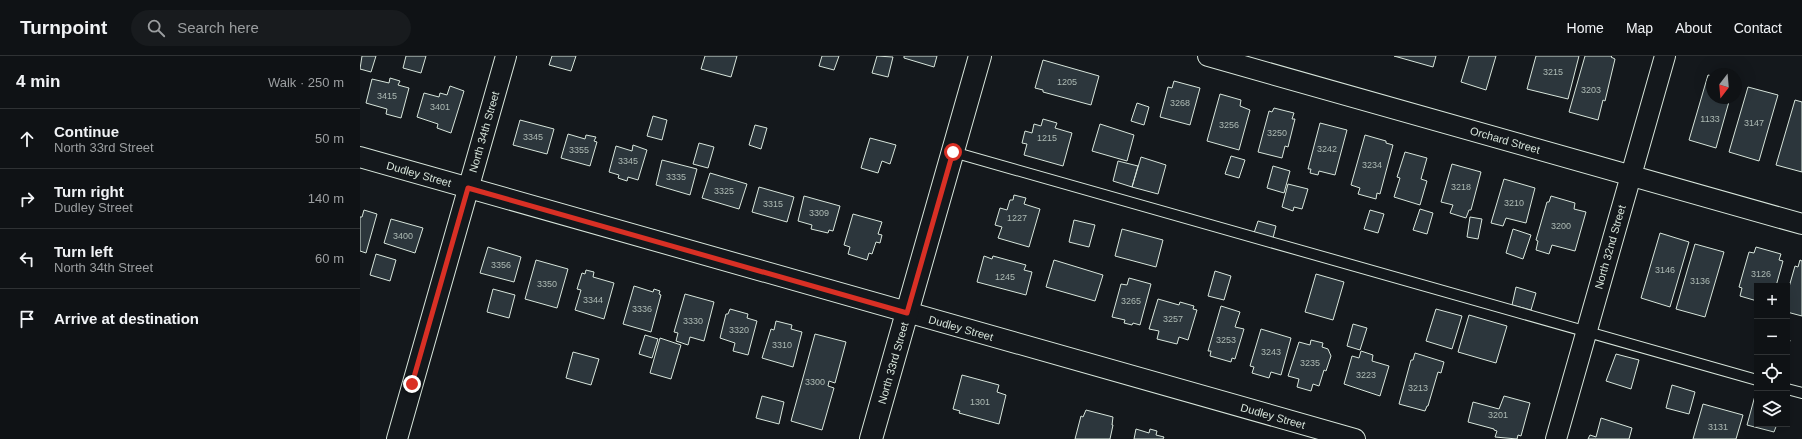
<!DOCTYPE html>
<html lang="en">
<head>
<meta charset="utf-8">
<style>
	body { margin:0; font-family:Arial,sans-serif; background:#181b1e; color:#f1f3f6 }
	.controls { position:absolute; right:12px; bottom:12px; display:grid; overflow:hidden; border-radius:0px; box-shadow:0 4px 16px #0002 }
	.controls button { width:36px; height:36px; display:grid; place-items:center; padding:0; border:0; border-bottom:1px solid #2f3234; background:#0f1215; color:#f1f3f6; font:20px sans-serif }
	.compass { position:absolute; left:1346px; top:12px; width:36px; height:36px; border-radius:50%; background:#0f1215; box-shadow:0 4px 16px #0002; rotate:196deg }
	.stop { position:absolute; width:12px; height:12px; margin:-9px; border:3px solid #d93025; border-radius:50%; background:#fff }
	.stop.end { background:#d93025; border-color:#fff; box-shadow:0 1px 4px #0008 }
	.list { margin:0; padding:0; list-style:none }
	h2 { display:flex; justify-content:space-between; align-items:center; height:52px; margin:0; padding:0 16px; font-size:17px }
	h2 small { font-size:13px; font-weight:400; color:#9b9ea0 }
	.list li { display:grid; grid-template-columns:26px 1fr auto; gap:12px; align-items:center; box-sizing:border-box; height:60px; padding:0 16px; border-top:1px solid #2f3234 }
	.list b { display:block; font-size:15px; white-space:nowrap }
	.list p { margin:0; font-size:13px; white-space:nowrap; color:#9b9ea0 }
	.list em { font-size:13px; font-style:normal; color:#9b9ea0 }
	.icon { flex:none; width:22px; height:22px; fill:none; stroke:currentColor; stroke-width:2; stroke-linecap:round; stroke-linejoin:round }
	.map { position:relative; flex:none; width:1442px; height:383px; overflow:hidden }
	header { display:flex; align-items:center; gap:24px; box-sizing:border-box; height:56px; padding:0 20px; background:#0f1215; border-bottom:1px solid #2f3234 }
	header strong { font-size:19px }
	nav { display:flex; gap:22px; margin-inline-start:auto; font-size:14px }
	.search { width:280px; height:36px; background:#181b1e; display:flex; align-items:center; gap:10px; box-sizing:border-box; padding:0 14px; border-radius:22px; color:#9b9ea0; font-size:15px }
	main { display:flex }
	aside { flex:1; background:#0f1215 }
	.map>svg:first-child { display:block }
</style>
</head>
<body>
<header>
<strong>Turnpoint</strong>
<div class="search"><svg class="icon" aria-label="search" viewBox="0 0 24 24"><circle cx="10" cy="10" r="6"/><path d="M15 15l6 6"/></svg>Search here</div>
<nav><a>Home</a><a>Map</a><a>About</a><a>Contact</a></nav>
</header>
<main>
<aside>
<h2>4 min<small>Walk · 250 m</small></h2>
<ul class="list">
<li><svg class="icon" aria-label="ahead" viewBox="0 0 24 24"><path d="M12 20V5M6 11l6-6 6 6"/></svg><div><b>Continue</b><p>North 33rd Street</p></div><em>50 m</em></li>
<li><svg class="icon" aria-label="right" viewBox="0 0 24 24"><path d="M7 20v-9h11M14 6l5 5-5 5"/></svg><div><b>Turn right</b><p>Dudley Street</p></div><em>140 m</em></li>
<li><svg class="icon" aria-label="left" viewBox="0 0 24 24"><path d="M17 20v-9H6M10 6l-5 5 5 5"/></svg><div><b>Turn left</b><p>North 34th Street</p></div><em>60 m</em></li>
<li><svg class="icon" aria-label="arrive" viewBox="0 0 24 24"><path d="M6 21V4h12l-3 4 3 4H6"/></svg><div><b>Arrive at destination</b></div></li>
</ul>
</aside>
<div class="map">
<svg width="1442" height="383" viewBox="0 0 1442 383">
	<rect width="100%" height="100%" fill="#14181c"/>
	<path fill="#2c363c" stroke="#d8e6dc" d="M2,0H16L11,16L0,13Z
		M46,0H66L61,17L43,12Z
		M192,0H216L211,15L189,9Z
		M345,0H377L371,21L341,13Z
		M462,0H479L474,14L459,10Z
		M517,0L533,1L528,21L512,17Z
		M544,0H577L574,11L544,2Z
		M1034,0H1076L1073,11Z
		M1109,0H1136L1126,34L1101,26Z
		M1176,0H1219L1208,43L1167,33Z
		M1225,0H1252L1251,1L1255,3L1245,45L1243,44L1238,64L1209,56Z
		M683,4L739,20L731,49L683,36V34L675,32Z
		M1348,19L1352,20V42H1370L1356,92L1329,84Z
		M30,22L40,25L38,29L49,32L41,62L26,58L27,53L6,47L12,23L29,27Z
		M814,25L840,32L830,69L800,61L808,31L812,32Z
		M90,30L104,35L91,77L77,72L78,68L57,61L64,37L79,41L80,37L87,39Z
		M1388,31L1418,39L1399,105L1369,96Z
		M860,38L881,44L880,50L890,54L879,94L847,85Z
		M1435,44L1442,46V116L1416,109Z
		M777,47L789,51L784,69L771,65Z
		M914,52L934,57L932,63H935L928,91L925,90L922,102L898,96L909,55L912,56Z
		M293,60L307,64L302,84L287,80Z
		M683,63L697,67L695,72L712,77L703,110L664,99L667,88L662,87L665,75L672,77L674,68L681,70Z
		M160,64L194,73L187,98L153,89Z
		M960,67L987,74L975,119L959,115L958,119L950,117L951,113H948Z
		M740,68L774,79L767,105L732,95Z
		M395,69L407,72L401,93L389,89Z
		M208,78L225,83L226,79L236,81L234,85L237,86L230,110L201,102Z
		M1005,79L1026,85V87L1033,89L1020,138L1017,137L1016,143L998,138L1000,132L991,129Z
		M510,82L536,89L530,108L522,105L518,117L501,112Z
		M339,87L354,91L348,112L333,108Z
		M273,89L287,94L278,124L268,121L267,125L258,122L259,119L249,116L256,90L272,95Z
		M1045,96L1067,102L1061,123L1067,125L1060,149L1034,141L1040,122L1037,121Z
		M871,100L885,104L879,122L865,118Z
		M781,101L806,109L798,138L772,131Z
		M302,104L337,113L330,139L296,129Z
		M758,105L778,110L772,131L753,125Z
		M1092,108L1121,116L1111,154H1109L1106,162L1090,157L1093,149L1081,146Z
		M913,110L930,115L924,137L907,132Z
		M350,117L387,128L379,153L342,142Z
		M1144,123L1175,132L1166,167L1146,162L1143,170L1131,167Z
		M928,128L948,133L942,153L934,151L933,155L922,151Z
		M399,131L434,141L427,166L392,156Z
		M654,139L666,142L664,148L680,153L669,191L638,182L642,171L635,169L640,152L647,154L650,144H653Z
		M444,140L480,150L473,175L469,174L468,177L451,173L452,169L438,165Z
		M1191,140L1215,147L1214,153L1226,156L1215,195L1192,189L1189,198L1176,194L1178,185L1176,184L1187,146H1189Z
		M1060,153L1073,157L1067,178L1053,174Z
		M4,154L17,158L6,197L0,195V161H2Z
		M1010,154L1024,158L1018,177L1004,173Z
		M493,158L522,166L518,178L522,179L520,187L516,186L512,198L509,197L507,204L488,198L490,191L484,189Z
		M1110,161L1122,163L1118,183L1107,181Z
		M31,163L63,172L55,197L24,187Z
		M714,164L735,169L729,191L709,186Z
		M898,165L916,170L913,182L894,177Z
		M762,173L803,184L796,211L755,200Z
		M1153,173L1171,179L1163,203L1146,197Z
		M1300,177L1329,186L1310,251L1281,242Z
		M1335,188L1364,196L1345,261L1316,253Z
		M128,191L161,201L154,226L120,217Z
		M1396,191L1421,198L1419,204L1423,205L1416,230H1397V245L1380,240L1382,232L1379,231L1389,196L1394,197Z
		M16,198L36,204L30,225L10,219Z
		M624,200L632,203L633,200L666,209L664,214L672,216L666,239L617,226Z
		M176,204L208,213L197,252L165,243Z
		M694,204L743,219L735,245L686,231Z
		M1440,204L1442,205V260L1427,256V238L1435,210L1438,211Z
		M226,214L234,216L233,221L254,227L244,263L215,254L221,234L217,233L222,217L225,218Z
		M855,215L871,220L864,244L848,240Z
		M956,218L984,226L973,264L945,256Z
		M769,222L791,228L780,269L773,267L772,269L764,267L765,264L752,261L761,228L767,229Z
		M274,230L293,236L294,233L300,235L299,238L301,239L291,276L263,268Z
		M1156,231L1176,237L1171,254L1152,249Z
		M133,233L155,239L149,262L127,256Z
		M325,238L354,246L344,285L330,281L328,289L316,285L318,277L314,276Z
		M798,243L819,249L820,246L834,250L833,253L837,254L828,284L819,281L817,288L797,283L799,275L789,273Z
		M861,250L880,256L875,271L884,273L875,303L872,302L871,306L850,300L851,295H848Z
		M370,253L388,258L387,262L397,265L388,299L373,295L375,287L360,282L366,258H368Z
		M1076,253L1102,260L1092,293L1066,285Z
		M1109,259L1147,270L1136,307L1098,296Z
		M416,265L432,269L431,273L442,276L433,311L402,302L411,273L414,274Z
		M993,268L1007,272L1000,294L987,290Z
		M901,273L931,282L921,319L911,316L909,322L892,317L894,311L890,310Z
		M455,278L486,286L475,327L469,325L468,330L474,332L462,374L431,365Z
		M285,279L298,283L292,302L279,298Z
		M300,282L321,289L311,323L290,317Z
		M1427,283L1430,284L1427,296Z
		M951,284L963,287L962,291L968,293L971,300L966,315L964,314L959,330L953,328L951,335L937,331L939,323L928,320L939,286L950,289Z
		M1001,295L1013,299L1012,305L1029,310L1020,340L984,328L992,300L999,302Z
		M213,296L239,303L231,329L206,322Z
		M1055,297L1084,306L1081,317L1078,316L1068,350H1067L1065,355L1039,348L1051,304H1053Z
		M1256,298L1279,304L1271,333L1246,325Z
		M602,319L639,329L637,336L646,339L639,368L599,357L600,355L593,353Z
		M1312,329L1335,336L1329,358L1306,352Z
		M1396,336L1397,368H1417L1414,376L1387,369Z
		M402,340L424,346L419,368L396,362Z
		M1144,340L1170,347L1161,380L1158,379L1157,383L1135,381L1137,375L1134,374V373L1108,366L1113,346L1139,353Z
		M1343,348L1383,359L1376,383H1333Z
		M726,354L753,361L752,369H753L750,383H715L721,360L723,361Z
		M1241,362L1272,372L1269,383H1228L1230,379L1236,381Z
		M776,373L789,377L790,373L797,375L796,379L804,381L803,383H774Z"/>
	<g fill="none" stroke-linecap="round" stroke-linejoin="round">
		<g stroke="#d8e6dc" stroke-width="12">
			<path id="service" d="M593,96L1397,324
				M1427,333L1442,337"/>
		</g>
		<g stroke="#d8e6dc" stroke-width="22">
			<path id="minor" d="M848,0L1442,168
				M0,101L995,383
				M37,383L146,0
				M1196,383L1305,0"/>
		</g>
		<g stroke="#d8e6dc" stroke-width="24">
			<path id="secondary" d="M511,383L620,0"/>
		</g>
		<use href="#service" stroke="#14181c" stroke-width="10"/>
		<use href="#minor" stroke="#14181c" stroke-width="20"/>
		<use href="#secondary" stroke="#14181c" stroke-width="22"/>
	</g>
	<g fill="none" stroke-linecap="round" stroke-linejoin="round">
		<path stroke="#d93025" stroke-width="5" d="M52,328L108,132L547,257L593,96"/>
	</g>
	<g text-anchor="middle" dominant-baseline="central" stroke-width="3" stroke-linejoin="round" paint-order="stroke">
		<g font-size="9" fill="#adbab4">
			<text x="1193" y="16">3215</text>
			<text x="707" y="26">1205</text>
			<text x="1231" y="34">3203</text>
			<text x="27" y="40">3415</text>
			<text x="820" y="47">3268</text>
			<text x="80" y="51">3401</text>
			<text x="1350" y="63">1133</text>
			<text x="1394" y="67">3147</text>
			<text x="869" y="69">3256</text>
			<text x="917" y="77">3250</text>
			<text x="173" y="81">3345</text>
			<text x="687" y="82">1215</text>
			<text x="967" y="93">3242</text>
			<text x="219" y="94">3355</text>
			<text x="268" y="105">3345</text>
			<text x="1012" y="109">3234</text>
			<text x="316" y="121">3335</text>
			<text x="1101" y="131">3218</text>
			<text x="364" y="135">3325</text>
			<text x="1154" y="147">3210</text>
			<text x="413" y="148">3315</text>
			<text x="459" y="157">3309</text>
			<text x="657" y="162">1227</text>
			<text x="1201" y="170">3200</text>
			<text x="43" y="180">3400</text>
			<text x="141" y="209">3356</text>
			<text x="1305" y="214">3146</text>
			<text x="1401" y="218">3126</text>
			<text x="645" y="221">1245</text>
			<text x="1340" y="225">3136</text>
			<text x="187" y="228">3350</text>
			<text x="233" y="244">3344</text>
			<text x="771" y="245">3265</text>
			<text x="282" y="253">3336</text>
			<text x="813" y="263">3257</text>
			<text x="333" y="265">3330</text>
			<text x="379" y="274">3320</text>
			<text x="866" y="284">3253</text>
			<text x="422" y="289">3310</text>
			<text x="911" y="296">3243</text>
			<text x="950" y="307">3235</text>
			<text x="1006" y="319">3223</text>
			<text x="455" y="326">3300</text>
			<text x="1058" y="332">3213</text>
			<text x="620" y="346">1301</text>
			<text x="1138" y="359">3201</text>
			<text x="1358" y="371">3131</text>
		</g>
		<g font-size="11" fill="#d8e6dc" stroke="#14181c">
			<text transform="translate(124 76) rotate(-74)">North 34th Street</text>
			<text transform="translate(1145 84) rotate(16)">Orchard Street</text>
			<text transform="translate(59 118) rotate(16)">Dudley Street</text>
			<text transform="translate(1250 191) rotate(-74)">North 32nd Street</text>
			<text transform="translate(601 272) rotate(16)">Dudley Street</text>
			<text transform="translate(533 307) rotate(-74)">North 33rd Street</text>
			<text transform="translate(913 360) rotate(16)">Dudley Street</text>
		</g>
	</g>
</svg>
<div class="controls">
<button>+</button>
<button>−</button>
<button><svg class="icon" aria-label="locate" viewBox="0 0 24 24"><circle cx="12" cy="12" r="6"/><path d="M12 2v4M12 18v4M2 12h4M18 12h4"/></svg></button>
<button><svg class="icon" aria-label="layers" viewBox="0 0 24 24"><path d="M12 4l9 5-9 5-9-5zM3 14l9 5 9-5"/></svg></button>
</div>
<svg class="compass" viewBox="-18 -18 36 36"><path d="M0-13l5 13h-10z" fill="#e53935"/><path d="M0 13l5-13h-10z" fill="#9b9ea0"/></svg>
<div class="stop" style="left:593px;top:96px"></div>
<div class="stop end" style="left:52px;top:328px"></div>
</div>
</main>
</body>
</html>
